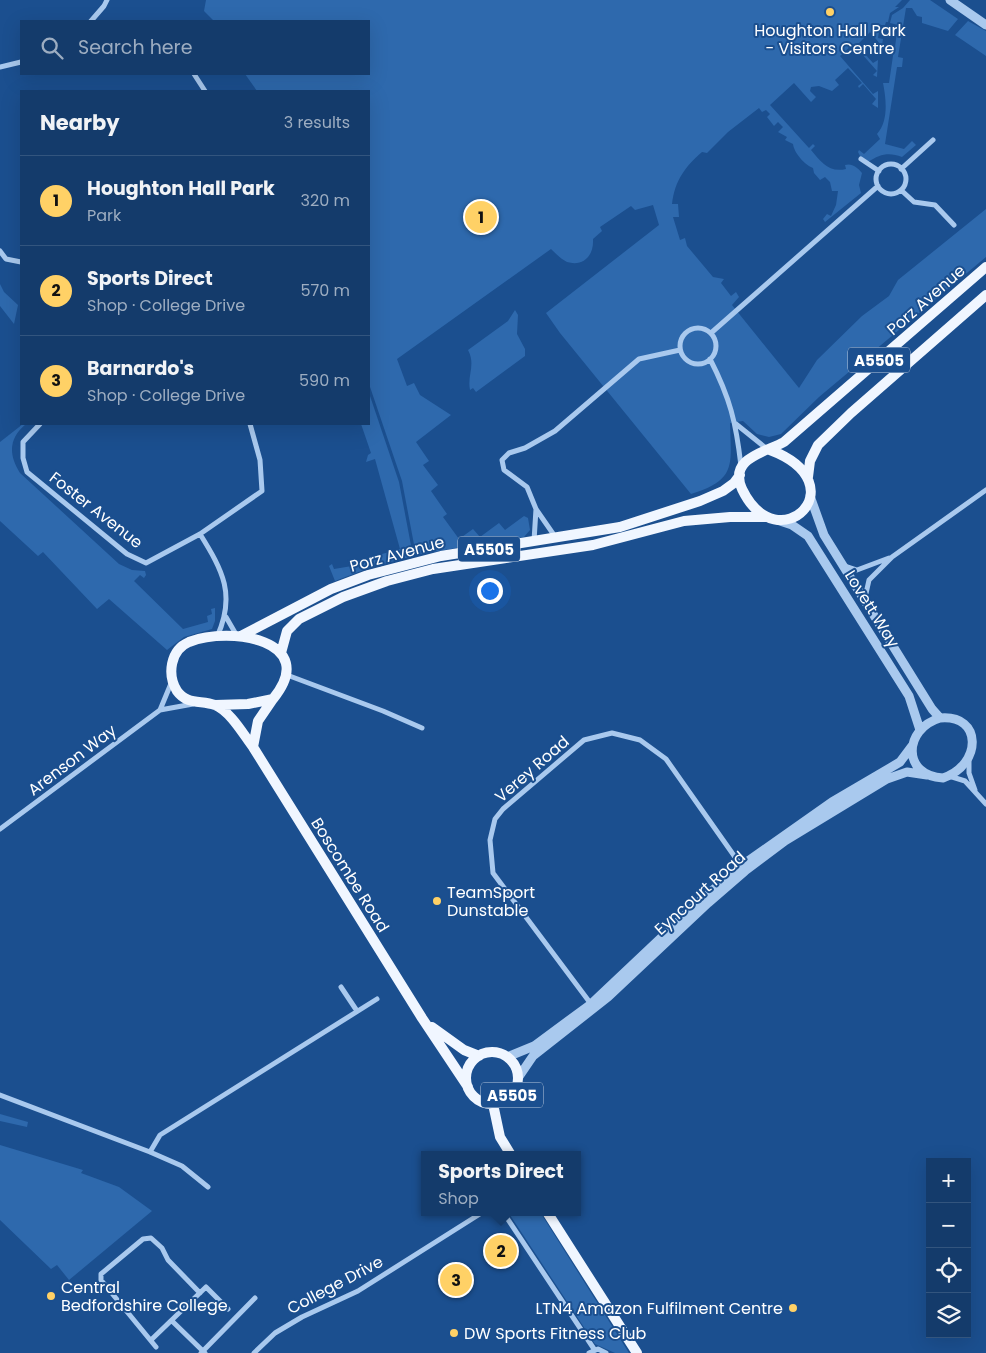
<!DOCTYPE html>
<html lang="en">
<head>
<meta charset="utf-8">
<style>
	body { margin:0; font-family:Poppins,sans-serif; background:#1d4271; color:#f1f3f6 }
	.controls { position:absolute; right:15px; bottom:15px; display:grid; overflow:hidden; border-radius:0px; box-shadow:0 5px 20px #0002 }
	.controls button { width:45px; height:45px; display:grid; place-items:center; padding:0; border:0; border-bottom:1px solid #33557e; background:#143b6b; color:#f1f3f6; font:25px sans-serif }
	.you { position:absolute; left:489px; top:590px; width:18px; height:18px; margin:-12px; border:4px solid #fff; border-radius:50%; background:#1a73e8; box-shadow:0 0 0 8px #1a73e833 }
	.badge { display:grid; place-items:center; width:32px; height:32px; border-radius:50%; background:#ffd166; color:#111; font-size:16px; font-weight:700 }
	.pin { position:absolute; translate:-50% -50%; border:2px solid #fff; box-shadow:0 1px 5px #0006 }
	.popup { position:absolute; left:421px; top:1151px; width:160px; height:65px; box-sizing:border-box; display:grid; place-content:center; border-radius:0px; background:#143b6b; filter:drop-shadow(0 1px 4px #0005); font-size:16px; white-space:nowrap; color:#9dadc1 }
	.popup b { font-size:19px; color:#f1f3f6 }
	.popup::after { content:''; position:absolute; left:50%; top:100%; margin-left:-10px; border:10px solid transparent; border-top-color:#143b6b }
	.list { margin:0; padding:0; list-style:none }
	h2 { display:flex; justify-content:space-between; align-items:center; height:65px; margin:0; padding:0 20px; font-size:21px }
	h2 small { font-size:16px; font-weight:400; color:#9dadc1 }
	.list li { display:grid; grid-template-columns:32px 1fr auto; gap:15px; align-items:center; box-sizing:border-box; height:90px; padding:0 20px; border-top:1px solid #33557e }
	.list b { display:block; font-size:19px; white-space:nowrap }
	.list p { margin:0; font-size:16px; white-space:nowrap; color:#9dadc1 }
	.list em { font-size:16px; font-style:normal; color:#9dadc1 }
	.icon { flex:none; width:28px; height:28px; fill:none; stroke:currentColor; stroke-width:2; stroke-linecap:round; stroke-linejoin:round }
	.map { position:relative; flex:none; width:986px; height:1353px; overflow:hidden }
	.search { position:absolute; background:#143b6b; box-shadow:0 5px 20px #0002; left:20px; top:20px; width:350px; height:55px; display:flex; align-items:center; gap:12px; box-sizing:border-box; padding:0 18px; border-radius:0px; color:#9dadc1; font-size:19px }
	.panel { position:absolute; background:#143b6b; box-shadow:0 5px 20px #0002; left:20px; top:90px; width:350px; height:335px; border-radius:0px }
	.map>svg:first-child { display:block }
</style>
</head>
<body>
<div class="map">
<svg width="986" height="1353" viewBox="0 0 986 1353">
	<rect width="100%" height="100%" fill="#1b4f8f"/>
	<path fill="#2e69ad" d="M206,0H902L895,7H899L890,13L888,22H886L885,25H880L878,38L883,39L881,51L877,49L881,45L870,32L857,45L873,63L878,60L877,77L873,75L877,71L853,44L840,56L873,94L878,91V108L872,104L876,99L863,84L859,88L858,86L862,83L848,68L835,80L839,85L832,91L819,86L811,87L810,91L816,97L811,102L794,83L770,105L809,148L813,144L815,146L811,150C821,162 829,173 846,169L845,165C852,163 857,167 862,173L859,185L861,193L825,222L823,219L827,214L831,216L836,205L838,191H832L830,182L825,177L820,180L814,173L813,168C805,165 794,153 793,144L785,140L787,137L778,132L783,127L778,122L774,126L767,117L770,114L766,110L762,112L759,108L728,132L707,153L702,152C685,167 675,180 672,204H678L679,217H673L680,240L685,238L687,246L713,277L724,279L721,283L731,296L736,292L739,297L732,305L799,388L817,360L862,316L889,296L898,280L986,209V257L819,397L781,434L769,437L757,434L743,421L730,423C731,465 737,480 691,494L560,333L546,313L659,225L653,205L635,210L631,206L600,227L602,231L593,239C594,255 584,267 567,262C561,259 556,254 551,249L397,359L407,386L414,383L420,395L451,415L416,442L429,461L423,465L438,485L431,491L447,514L443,517L459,539L473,529L480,537L499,523L505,530L524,516L528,518L530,530L524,537L467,546L465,541L461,542L462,547L416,555L402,481L369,384V91H257L245,74H369V21H214L204,11Z
		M910,0H930L958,19L948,31L922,23V17L917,16L912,8H906L898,57L903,58L902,67H897L885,144L904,149L912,141L916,145L902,157C889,152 880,154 868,162L862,160L858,152L859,150L864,154L880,139L877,134C889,121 886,98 883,83H889L894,49L889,48V46L895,47L898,25L890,23L892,15L903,8Z
		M968,21L986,31V56L955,35Z
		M0,284L4,292L18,305L14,324L0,306Z
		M515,310L518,315L517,334L525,349V356L476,392L473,388L470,390C467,375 476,365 468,350L508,321Z
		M369,393L399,482L413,556L369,568L335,581L329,566L332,564L334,569L364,564V559L400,549L375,459L366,462L368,455L371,453L361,424H369Z
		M23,424H26C9,438 8,454 20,473L119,564L132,570L145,571L146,575L144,578L140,575L134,581L183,629L208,622L207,616L212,614L211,609L215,608V621L212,629L184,637L167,650L109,599L97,609L43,552L38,556L0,521V442Z
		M0,1114L28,1122L27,1127L0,1121Z
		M0,1145L83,1170L81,1173L119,1187L152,1211L69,1280L57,1265L51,1269L0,1220Z
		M508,1212H540L629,1353H615L595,1344Z"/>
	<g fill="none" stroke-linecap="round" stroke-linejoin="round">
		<path stroke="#a9c9ee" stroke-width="5" d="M91,21L104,6L107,0
			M0,67L21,62
			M194,74L205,91
			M861,159L879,171
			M876 179a15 15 0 1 1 30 0a15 15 0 1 1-30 0Z
			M901,169L933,140
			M901,190L914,202L935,205L954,225
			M0,251L6,259L21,262
			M680 346a18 18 0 1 1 36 0a18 18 0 1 1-36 0Z
			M711,333L878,186
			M710,359C730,398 736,422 741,466
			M40,424L23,442V458L27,472L127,554L146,563L200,534L262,491L260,460L250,424
			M736,424L767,449
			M200,534C223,571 236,595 217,637
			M556,538L536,509L527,487L504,470L502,460L509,453L525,448L555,431L639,359L680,350
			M534,541L536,509
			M845,566L857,570L889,558
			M865,598L869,580L892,557L986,490
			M226,617L237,636
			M287,675L383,711L422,728
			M160,710L172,681
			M969,759V773L975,790
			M949,776L965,781L986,804
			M0,829L160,710L193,704
			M341,987L357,1011
			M591,1004L493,873L490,840L495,819L503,809L584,740L612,733L640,740L666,759L742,867
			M0,1095L150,1152L182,1166L208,1187
			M150,1152L160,1135L377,999
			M503,1212L594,1349
			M172,1321L205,1353
			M151,1340L206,1287L228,1309
			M156,1347L101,1280V1274L143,1239L151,1238L162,1248L168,1260L200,1293
			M201,1353L255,1298
			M254,1353L275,1333L302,1317L358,1291L483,1212
			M589,1353L598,1349L606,1353"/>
		<path stroke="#a9c9ee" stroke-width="9" d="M950,0L986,25
			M810,496L824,535L932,709L940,718
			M780,521L792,525L808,536L909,696L920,730
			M940,718C983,714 982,765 943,778C902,776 903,729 940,718Z
			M507,1057L534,1046L591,1004L699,902L741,866L832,802L900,762L912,746
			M518,1078L533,1056L608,997L708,903L745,871L785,841L887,779L907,772L927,775"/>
		<path stroke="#f0f6ff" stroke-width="10" d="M770,450C860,484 778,564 742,489C728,458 766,452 784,442L986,267
			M808,477L810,461L818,445L851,413L986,295
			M241,636L331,589L368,575L441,556L620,527L700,501L723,491L734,483L740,475
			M281,653L287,631L299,619L343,597L387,581L433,569L593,545L684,521L730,517H765
			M215,705L248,704L273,699C321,640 230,626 189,642C170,650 167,675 177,691C187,705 201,700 215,705C231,712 243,734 253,747L422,1018L468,1087
			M253,747L258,721L273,699
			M432,1027L464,1050L479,1056
			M466 1078a26 26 0 1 1 52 0a26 26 0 1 1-52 0Z
			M493,1104L500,1137L511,1155
			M547,1212L637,1353"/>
	</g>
	<g fill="#ffd166" stroke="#1b4f8f" stroke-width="2">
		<circle cx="830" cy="12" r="5"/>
		<circle cx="437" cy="901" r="5"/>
		<circle cx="51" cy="1296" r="5"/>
		<circle cx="793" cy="1308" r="5"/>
		<circle cx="454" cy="1333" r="5"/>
	</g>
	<g text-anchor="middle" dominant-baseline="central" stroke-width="4" stroke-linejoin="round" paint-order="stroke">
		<g fill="#1b4f8f" stroke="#bbcadd" stroke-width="1">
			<rect x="848" y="347.5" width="62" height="25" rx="4"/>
			<rect x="458" y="536.5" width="62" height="25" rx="4"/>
			<rect x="481" y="1082.5" width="62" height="25" rx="4"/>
		</g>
		<g font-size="15" font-weight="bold" fill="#fff">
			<text x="879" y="360">A5505</text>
			<text x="489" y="549">A5505</text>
			<text x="512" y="1095">A5505</text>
		</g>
		<g font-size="16" fill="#fff" stroke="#1b4f8f" text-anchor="start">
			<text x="830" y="30" text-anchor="middle">Houghton Hall Park<tspan x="830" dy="18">- Visitors Centre</tspan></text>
			<text x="447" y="892">TeamSport<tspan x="447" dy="18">Dunstable</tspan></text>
			<text x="61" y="1287">Central<tspan x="61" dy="18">Bedfordshire College</tspan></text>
			<text x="783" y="1308" text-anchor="end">LTN4 Amazon Fulfilment Centre</text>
			<text x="464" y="1333">DW Sports Fitness Club</text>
		</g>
		<g font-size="16" fill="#fff" stroke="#1b4f8f">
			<text transform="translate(926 300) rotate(-41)">Porz Avenue</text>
			<text transform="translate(96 510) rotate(38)">Foster Avenue</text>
			<text transform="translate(397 554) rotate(-15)">Porz Avenue</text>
			<text transform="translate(872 609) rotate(58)">Lovett Way</text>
			<text transform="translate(72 760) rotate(-37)">Arenson Way</text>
			<text transform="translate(532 769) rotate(-41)">Verey Road</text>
			<text transform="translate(350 875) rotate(58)">Boscombe Road</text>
			<text transform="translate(700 893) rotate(-42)">Eyncourt Road</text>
			<text transform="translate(335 1285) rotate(-28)">College Drive</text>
		</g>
	</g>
</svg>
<div class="controls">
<button>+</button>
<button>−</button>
<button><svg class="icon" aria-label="locate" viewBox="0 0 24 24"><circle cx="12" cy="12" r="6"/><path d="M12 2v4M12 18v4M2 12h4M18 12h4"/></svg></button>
<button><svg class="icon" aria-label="layers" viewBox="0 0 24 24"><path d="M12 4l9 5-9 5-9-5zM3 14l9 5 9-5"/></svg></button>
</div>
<div class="you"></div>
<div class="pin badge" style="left:481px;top:217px">1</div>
<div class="pin badge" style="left:501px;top:1251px">2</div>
<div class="popup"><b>Sports Direct</b>Shop</div>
<div class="pin badge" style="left:456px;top:1280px">3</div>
<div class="search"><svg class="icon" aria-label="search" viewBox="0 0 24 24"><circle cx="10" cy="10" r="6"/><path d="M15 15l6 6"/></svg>Search here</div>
<section class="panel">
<h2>Nearby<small>3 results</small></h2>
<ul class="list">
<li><span class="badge">1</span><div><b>Houghton Hall Park</b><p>Park</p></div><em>320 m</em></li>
<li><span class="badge">2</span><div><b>Sports Direct</b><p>Shop · College Drive</p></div><em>570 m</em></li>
<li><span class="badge">3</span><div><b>Barnardo's</b><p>Shop · College Drive</p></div><em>590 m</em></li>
</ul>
</section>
</div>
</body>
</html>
